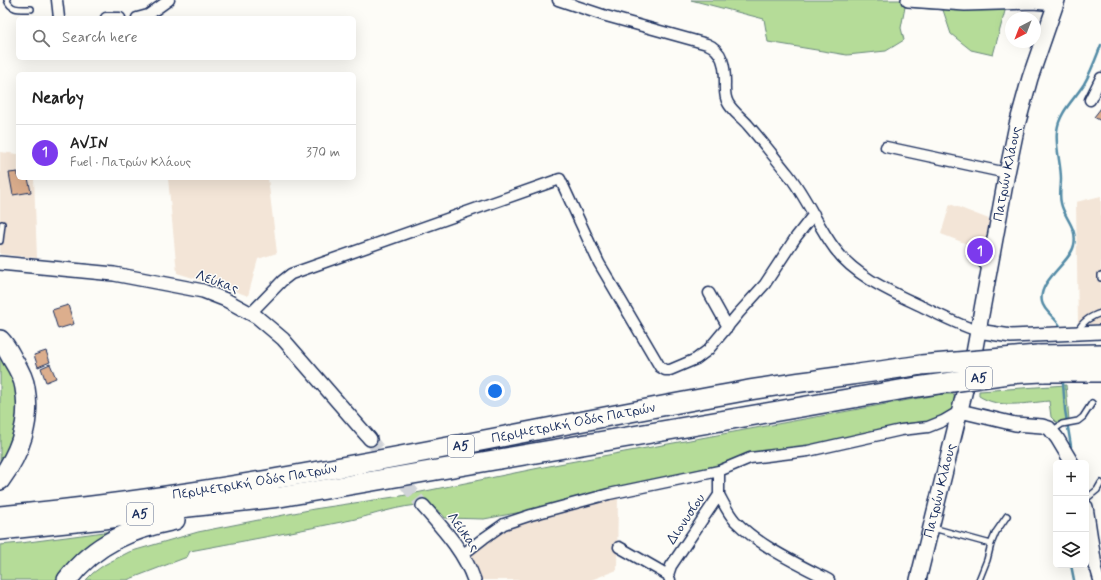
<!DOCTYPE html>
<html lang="en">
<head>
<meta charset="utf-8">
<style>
	body { margin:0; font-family:Mynerve,sans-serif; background:#f6f6f6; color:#222 }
	.controls { position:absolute; right:12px; bottom:12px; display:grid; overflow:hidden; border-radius:6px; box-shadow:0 4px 16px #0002 }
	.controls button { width:36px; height:36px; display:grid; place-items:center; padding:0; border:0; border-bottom:1px solid #e0e0e0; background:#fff; color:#222; font:20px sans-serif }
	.compass { position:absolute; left:1005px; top:12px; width:36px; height:36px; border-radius:50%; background:#fff; box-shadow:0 4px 16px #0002; rotate:222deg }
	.you { position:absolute; left:495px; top:391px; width:14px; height:14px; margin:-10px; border:3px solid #fff; border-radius:50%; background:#1a73e8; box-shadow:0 0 0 6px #1a73e833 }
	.badge { display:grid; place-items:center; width:26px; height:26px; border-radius:50%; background:#7c3aed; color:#fff; font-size:13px; font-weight:700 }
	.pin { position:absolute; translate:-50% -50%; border:2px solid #fff; box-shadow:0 1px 4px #0006 }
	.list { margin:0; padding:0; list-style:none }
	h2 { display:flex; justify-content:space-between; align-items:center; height:52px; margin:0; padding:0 16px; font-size:17px }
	h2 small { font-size:13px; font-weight:400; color:#767676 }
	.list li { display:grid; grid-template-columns:26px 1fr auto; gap:12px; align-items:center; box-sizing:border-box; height:56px; padding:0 16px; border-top:1px solid #e0e0e0 }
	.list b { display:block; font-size:15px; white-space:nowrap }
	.list p { margin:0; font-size:13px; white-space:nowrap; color:#767676 }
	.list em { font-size:13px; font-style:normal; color:#767676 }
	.icon { flex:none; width:22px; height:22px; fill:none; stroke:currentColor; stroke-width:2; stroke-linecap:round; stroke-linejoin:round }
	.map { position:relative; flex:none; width:1101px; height:580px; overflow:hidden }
	.search { position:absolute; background:#fff; box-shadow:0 4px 16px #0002; left:16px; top:16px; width:340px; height:44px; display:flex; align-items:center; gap:10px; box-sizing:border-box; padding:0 14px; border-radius:6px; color:#767676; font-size:15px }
	.panel { position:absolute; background:#fff; box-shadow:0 4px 16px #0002; left:16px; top:72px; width:340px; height:108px; border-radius:6px }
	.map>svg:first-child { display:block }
</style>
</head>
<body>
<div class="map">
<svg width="1101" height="580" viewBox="0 0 1101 580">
	<rect width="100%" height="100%" fill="#fdfcf7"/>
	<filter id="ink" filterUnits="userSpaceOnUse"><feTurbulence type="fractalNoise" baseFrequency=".025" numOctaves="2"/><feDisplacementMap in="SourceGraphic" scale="8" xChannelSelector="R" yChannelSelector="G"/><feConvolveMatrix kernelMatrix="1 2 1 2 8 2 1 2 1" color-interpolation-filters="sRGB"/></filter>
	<g filter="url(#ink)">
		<path fill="#f3e5d7" d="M0,152L18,154V178H34L37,258L0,254Z
			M168,178H268L277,253L258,259L248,296L232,290L177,273Z
			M1101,196V324L1078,325L1076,202Z
			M950,204L994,221L988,252L941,234Z
			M618,496L617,570L591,580H479L467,555L499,533L550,512Z"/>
		<path fill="#b5dc98" stroke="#68867b" d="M691,0H1008L993,55L971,50L951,34L943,10L905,7L901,28L904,40L886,51L847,55L768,42L764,19Z
			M0,352C23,387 24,427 0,462Z
			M1066,385L1069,420L1062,422H1056L1051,417L1049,401C1026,403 999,409 979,396V391Z
			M941,394H954L955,401L953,412L930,422L816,446L761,452L717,465L548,507L484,519L445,518C441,511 431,505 423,505C400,505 374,515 351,520C298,531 244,541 190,551L187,557L127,580H86L93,573L104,565L129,552L198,532L314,509L401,496L559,464Z
			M112,531L74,558L55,580H0V545L21,543Z"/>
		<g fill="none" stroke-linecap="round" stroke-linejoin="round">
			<path stroke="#538ba6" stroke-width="2.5" d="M1061,328C1057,318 1044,312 1042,302C1037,281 1071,262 1074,245C1078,228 1064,218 1061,203C1059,195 1061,187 1061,179C1061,163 1055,147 1057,131C1059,112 1074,100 1084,84C1091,72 1096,58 1101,45
				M1063,383L1065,410L1071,446L1070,449
				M1071,565L1074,580"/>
		</g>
		<path fill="#dcae8d" stroke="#1b2f5e" d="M1101,108V121L1094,117Z
			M18,172V178H28L31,192L13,195L9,173Z
			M68,305L74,324L58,329L52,310Z
			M46,351L50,362L38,367L34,355Z
			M50,364L56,378L46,382L41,368Z"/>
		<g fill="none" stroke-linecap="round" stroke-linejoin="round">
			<path stroke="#d0d3d8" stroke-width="13" stroke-dasharray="13 6" stroke-linecap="butt" d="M370,439L423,506"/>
			<g stroke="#1b2f5e" stroke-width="8">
				<path id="service" d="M7,0C11,11 21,9 31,9
					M0,241L2,224
					M987,270L981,264L982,254L990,248
					M1101,275V278
					M1078,331C1082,322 1091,316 1101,313
					M1052,431L1062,424L1078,421L1083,417L1092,403
					M1086,499L1097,490L1101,483
					M933,528L991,544L987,560L979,580
					M991,544L996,532L1007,516"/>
			</g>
			<g stroke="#1b2f5e" stroke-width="13">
				<path id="minor" d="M57,0L59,18
					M558,0L606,16L707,44C723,50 725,67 725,82C725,89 724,96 728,103C732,111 742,118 748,125C762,141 775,158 788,174C807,198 817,225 835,249C856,277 892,292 923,307C941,316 959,325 978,331
					M106,18H120
					M137,18L148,15L169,0
					M1090,100L1101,78
					M886,147L1007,173
					M709,293L728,327
					M251,313L282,281L291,274L560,179L599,263L660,367L665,370H670L696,359L708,350L738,314L765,284L796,237L814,214
					M719,495C724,504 728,513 735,521C761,547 796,563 829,580
					M619,547L668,575
					M462,555L484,538L504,524L531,515L609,494L719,471L750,458L808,451L901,430L928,427L943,421L960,411
					M1095,566L1099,580
					M670,580L668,575L671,566L719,495V471"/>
			</g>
			<g stroke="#1b2f5e" stroke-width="16">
				<path id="tertiary" d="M908,0L965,4L1033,2L1055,4
					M0,263L114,274L203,291L226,300L257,317L283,339L370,439
					M978,331L1011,336L1101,332
					M960,411L1015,424L1042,426L1049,428L1057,438L1072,463
					M423,506C443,529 464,551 474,580
					M1086,507L1095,566"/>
			</g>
			<g stroke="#1b2f5e" stroke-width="18">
				<g id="secondary">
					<path id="s1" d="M918,580L974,353L1007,173L1017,125L1030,78L1057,0"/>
				</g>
			</g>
			<g stroke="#1b2f5e" stroke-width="22">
				<g id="motorway">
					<path d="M0,340C6,346 9,353 13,360C18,368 24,379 25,388C31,421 20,453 0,480"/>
					<path d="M1037,355L1101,354"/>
					<path d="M1042,372H1101"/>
					<path id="s2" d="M0,516C251,493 496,435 744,391C803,381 862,374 921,365"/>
					<path d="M0,530L104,519L179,508L280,497L917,387"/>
					<path d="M67,580C95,543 131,529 175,520"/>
				</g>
			</g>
			<use href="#service" stroke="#fdfcf7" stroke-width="5"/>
			<use href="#minor" stroke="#fdfcf7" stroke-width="10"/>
			<use href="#tertiary" stroke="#fdfcf7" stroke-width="13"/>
			<use href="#secondary" stroke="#fdfcf7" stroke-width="15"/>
			<use href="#motorway" stroke="#fdfcf7" stroke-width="19"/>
			<g stroke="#1b2f5e" stroke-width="22" stroke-linecap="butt">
				<path id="motorway-bridge" d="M921,365L1037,355
					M917,387L1008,374L1042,372"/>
			</g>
			<use href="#motorway-bridge" stroke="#fdfcf7" stroke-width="19"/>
		</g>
	</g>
	<g text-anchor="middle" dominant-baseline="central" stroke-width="3" stroke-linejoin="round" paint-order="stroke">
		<g fill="#fdfcf7" stroke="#5f6c8c" stroke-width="1">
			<rect x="966" y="367" width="26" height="22" rx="3"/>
			<rect x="448" y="435" width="26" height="22" rx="3"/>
			<rect x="127" y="503" width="26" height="22" rx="3"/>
		</g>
		<g font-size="13" font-weight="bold" fill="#1b2f5e">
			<text x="979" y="378">Α5</text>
			<text x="461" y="446">Α5</text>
			<text x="140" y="514">Α5</text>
		</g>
		<g font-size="14" fill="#1b2f5e" stroke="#fdfcf7">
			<text stroke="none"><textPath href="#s1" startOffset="416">Πατρών Κλάους</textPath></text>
			<text transform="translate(217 282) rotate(19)">Λεύκας</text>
			<text stroke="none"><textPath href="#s2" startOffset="581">Περιμετρική Οδός Πατρών</textPath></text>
			<text stroke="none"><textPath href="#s2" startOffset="257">Περιμετρική Οδός Πατρών</textPath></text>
			<text stroke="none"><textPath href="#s1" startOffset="92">Πατρών Κλάους</textPath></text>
			<text transform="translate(686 519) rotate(-56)">Διονυσίου</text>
			<text transform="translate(463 532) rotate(54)">Λεύκας</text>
		</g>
	</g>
</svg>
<div class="controls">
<button>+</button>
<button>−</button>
<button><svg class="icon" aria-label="layers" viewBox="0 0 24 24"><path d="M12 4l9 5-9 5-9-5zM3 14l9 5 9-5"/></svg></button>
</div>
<svg class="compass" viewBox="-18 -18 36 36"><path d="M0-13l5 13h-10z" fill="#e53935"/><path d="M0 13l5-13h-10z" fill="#767676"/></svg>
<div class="you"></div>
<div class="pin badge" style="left:980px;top:251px">1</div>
<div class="search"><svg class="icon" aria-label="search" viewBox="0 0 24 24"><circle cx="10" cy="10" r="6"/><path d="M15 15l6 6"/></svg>Search here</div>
<section class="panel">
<h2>Nearby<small></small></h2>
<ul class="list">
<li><span class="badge">1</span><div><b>AVIN</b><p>Fuel · Πατρών Κλάους</p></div><em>370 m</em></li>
</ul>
</section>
</div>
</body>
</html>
